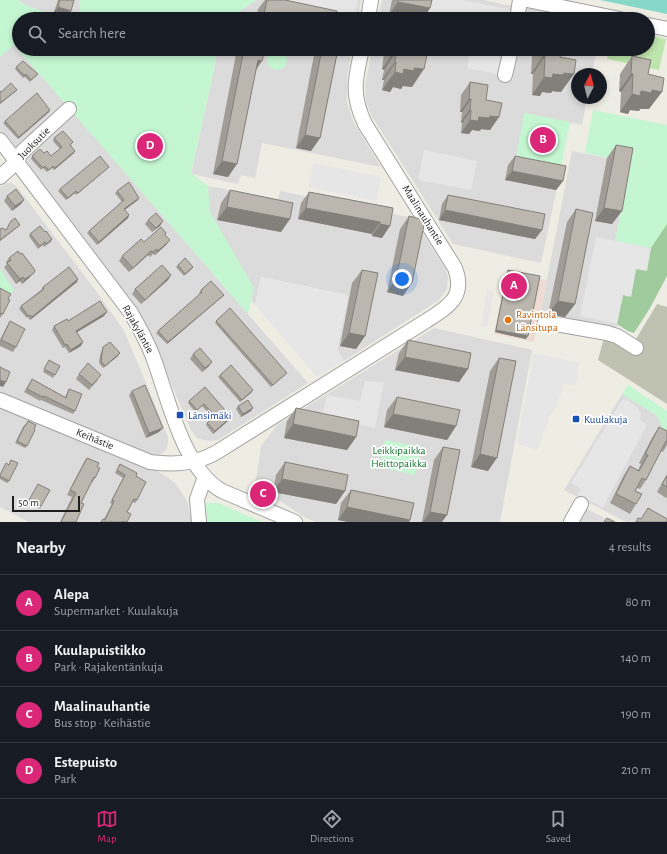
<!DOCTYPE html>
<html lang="en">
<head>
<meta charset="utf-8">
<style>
	body { margin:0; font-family:"Alegreya Sans",sans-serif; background:#242831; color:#f1f3f6 }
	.compass { position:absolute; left:571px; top:68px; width:36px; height:36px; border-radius:50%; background:#171b24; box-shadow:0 2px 6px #0003; rotate:7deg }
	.scale { position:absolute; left:12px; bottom:10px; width:68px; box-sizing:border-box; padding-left:4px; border:2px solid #1e1e1e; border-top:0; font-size:11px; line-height:14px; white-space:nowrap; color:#1e1e1e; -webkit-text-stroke:3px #fff; paint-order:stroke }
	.you { position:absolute; left:402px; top:279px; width:14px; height:14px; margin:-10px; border:3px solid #fff; border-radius:50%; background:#1a73e8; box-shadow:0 0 0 6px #1a73e833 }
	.badge { display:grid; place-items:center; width:26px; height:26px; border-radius:50%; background:#db2777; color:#fff; font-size:13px; font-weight:700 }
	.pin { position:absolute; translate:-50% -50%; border:2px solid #fff; box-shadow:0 1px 4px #0006 }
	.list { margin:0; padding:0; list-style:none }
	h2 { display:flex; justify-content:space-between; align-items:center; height:52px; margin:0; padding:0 16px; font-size:17px }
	h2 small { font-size:13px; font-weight:400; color:#9ea1a6 }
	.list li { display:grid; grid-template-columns:26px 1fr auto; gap:12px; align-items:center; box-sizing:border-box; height:56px; padding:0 16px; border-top:1px solid #363941 }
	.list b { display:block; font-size:15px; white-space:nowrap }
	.list p { margin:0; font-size:13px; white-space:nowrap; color:#9ea1a6 }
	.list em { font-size:13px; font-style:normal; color:#9ea1a6 }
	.icon { flex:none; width:22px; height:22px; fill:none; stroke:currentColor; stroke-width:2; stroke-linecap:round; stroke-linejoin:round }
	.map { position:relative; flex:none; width:667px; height:522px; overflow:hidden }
	.search { position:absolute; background:#171b24; box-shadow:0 2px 6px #0003; left:12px; right:12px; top:12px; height:44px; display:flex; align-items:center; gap:10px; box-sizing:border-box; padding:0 14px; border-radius:22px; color:#9ea1a6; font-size:15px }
	.sheet { height:276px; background:#171b24 }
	nav { display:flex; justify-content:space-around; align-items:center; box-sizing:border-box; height:56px; border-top:1px solid #363941; background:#171b24; font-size:11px; color:#9ea1a6 }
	nav a { display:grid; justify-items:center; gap:2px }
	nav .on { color:#db2777 }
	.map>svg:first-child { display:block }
</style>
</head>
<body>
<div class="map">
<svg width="667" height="522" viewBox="0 0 667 522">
	<rect width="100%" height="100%" fill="#eeede4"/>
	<path fill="#dcdbdb" d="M18,0H79L81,19H63L25,5Z
		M256,0H361L358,19H229Z
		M382,0H483L516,7L514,19H378Z
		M527,8L578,19H525Z
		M14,44L66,104L19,147H13L0,130V57Z
		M217,49H352L347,77V103L354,123L381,167L262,143L255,178L241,175L238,184L191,174L215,65Z
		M372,49H504L498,78L512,80L519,49H597L592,74H577V98H587L582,125L524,113L561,168L541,263L453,244L371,115L366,101L365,86Z
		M74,113L248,314L308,383L218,440L211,441L203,440L196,437L191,430L161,360L24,163L25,156Z
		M572,151L631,163L615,241L651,248L615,330L540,315Z
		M6,183H12L18,188L99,295L123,329L142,373L168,437V443L166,450L161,454L155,455L148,453L0,394V187Z
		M208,186L278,199L280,191L413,218L445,268L448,277L447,289L439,300L344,361L337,350L348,295L261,277L255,305L197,239Z
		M434,328L532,350L500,522H316L304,517L264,490L255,486L261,446L277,425Z
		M622,394L656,415L667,435V522H626L564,490Z
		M0,408L157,471L167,477L176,484L187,501L192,522H29L0,507Z
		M585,508L612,522H577Z"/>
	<path fill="#eedbd4" d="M506,272L547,280L534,342L494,334Z"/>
	<path fill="#bfc2b0" d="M657,304L667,307V404L598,360L605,334L630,349Z"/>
	<path fill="#bee5ad" d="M648,35L666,39L659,70L607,59L609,49H648Z"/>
	<path fill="#a0cb9c" d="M667,194V276L650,308L634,333L628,331L617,324L623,295L631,296L636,269L651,248L623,242Z"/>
	<path fill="#c4f6d2" d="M0,0H18L25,5L63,19H19V49H217L215,65L191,173L208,186L210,212L254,288L248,314L14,45L0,57Z
		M79,0H256L229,19H81Z
		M267 60a10 10 0 1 1 20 0a10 10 0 1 1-20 0Z
		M593,110L667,125V224L651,248L615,241L631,163L585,153Z
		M524,113L570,122L561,168L516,159Z
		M0,269L14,290L12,294L0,288Z
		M628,385L667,411V435L656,415L622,394Z
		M385,440L421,447L415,475L379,467Z
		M206,503H218L262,522H207Z"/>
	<path fill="#87d8c9" d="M600,0H667V14Z"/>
	<path fill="#e6e6e6" d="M276,0H358L355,17Z
		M425,0H463L512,10L510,19H422Z
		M471,49H493L502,51L497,74L467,68Z
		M424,150L477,161L471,190L418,180Z
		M313,163L381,177L376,201L308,187Z
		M596,237L651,248L647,271L636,269L631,297L623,295L617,324L580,316Z
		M261,277L348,295L337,349L344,361L317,377L255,305Z
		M487,290L494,291L487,327L481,326Z
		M533,354H541L579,363L576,385L564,384L556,408L550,416L537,450L517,444Z
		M365,381L384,382L375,428L322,416L327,395L360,401Z
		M625,399L635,405L641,412L640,420L647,425L603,507L578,495L581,489L571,483L622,400Z"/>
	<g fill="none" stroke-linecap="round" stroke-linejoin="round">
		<g stroke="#a2a2a2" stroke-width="16">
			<path id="minor" d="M527,0L620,19
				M368,19L371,0
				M517,19L520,0
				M648,25L667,29
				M505,75L511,49
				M0,140L131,313C139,327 147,341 153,357C168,397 183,469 222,491L295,522
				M0,177L10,168L23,151L69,109
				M545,322L607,333L617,336L636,348
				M0,400L150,462C172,465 197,464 217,452L426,321C448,307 466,297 455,268L365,124C351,95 355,79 362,49
				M199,522L197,499L205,477
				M571,522L581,504"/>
		</g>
		<use href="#minor" stroke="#fff" stroke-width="14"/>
	</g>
	<path fill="#a19d96" d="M58,0H74L68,15L54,12Z
		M265,0H285L335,19H256L258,9Z
		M392,0H432L430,8L423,19H410L389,15Z
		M237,49H265L256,70L228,177L213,174Z
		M318,49H338L320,138L311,151L296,148L314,55Z
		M387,49H411V52L412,87L403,86L401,89L393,87L390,92L382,90L384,80H382L384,70L382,69L384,52Z
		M537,49H561L560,57L561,92L552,91L551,93L542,92L540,96L532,95L533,74H531L532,57Z
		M632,56L648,74L649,109H640L639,111L630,110L628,114L620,112L621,92L619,91L620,74Z
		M16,67L36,76L30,82L25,77L23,78L15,69Z
		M470,82L499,117L490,130L481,129L480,131L472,130L469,134L461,133L462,123L461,122L462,112H460L461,95Z
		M50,110L49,112L18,139L3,123L5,121Z
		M54,138L72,145L71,146L74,153L54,170L52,168L47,172L43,168L41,170L31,159L32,156L44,153L51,156L60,149L53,141Z
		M616,145L612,224L595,221L607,158Z
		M515,156L563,181L556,190L505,180L508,165Z
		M107,169L76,195L75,193L66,200L58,191L60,189Z
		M230,190L281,232L217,220L221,203Z
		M117,191L138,200L124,210L129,215L128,218L97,245L87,233L89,231L122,202L115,193Z
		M309,192L393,208L382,238L372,236V234L298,219L301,203Z
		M448,195L542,230L535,239L439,220L442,204Z
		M7,196L21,204L12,211L4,201Z
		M576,209L575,304L565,317L548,314L567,222Z
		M409,216L403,296L387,292L400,229Z
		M148,220L160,226L152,232L145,224Z
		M45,232L52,239L51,242L44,247L43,245L38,249L29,236L30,234Z
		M166,233L165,235L167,244L155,255L153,254L150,257L148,255L129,272L119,261L122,256L144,242Z
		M9,258L30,277L22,284L20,281L16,284L4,267L7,264L6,262Z
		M178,265L193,267L192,269L184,276L176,267Z
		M362,270L365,336L356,349L340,346L352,283Z
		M508,270L526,339L495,332L507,272Z
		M171,275L168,280L141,304L132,294L135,289Z
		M77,282L30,320L28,317L27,318L19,309L21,306L41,290L43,287Z
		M0,288L8,299L3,314L0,318Z
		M201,290L224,295L222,297L167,344L156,333L158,331L200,294L199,293Z
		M104,316L77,332L81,346L69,353L65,347L63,348L52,330L54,326L68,321Z
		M10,321L16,347L13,352L0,346V340L7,326Z
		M216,321L285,375L271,387L215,323Z
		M408,340L468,369L459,382L395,370L399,353Z
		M103,347L118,356L103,368L99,363L100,355L102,350Z
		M193,354L209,366L202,372L190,359Z
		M499,358L488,471L471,467L490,371Z
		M48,363L60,366L53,378L43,372Z
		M79,374L98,380L89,390L76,379Z
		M220,375L253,390L251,393L240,402L218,377Z
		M32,379L65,397L69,389L75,411L73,414L41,400L40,401L24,392Z
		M205,387L229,420L213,434L206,425L207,423L213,418L202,406L195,412L188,403L189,401Z
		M132,391L159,432L146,438L129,395Z
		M397,397L456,426L447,440L384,427L387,410Z
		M238,406L251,411L241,417L236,409Z
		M296,408L356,437L347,450L284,438L287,421Z
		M28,421L34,429L27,446L25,448L15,443L23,427L25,425H26Z
		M659,427L667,431V445L663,452L661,451L646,480L640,489L637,488L635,491L636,504L630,514L610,503L624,475L630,466L638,470L641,464L639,463L653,436Z
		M443,447L442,522H422L434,460Z
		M87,458L97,467L95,478L92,483H91L81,503L76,522H60L72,497L67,495L84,462Z
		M11,460L9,481L7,483L0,479V474L6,463L9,465Z
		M285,462L345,491L336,504L273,492L276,475Z
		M120,464L136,476L137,500L135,503L132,502L127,512V522H101L103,519H104L112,504L110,503L123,478L115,473Z
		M667,474V497L666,498L657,492Z
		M38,484L41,506L40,509L28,503Z
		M351,490L410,520L409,522H348L338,520L341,503Z"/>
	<path fill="#837f7a" d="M398,2L430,8L423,19H410L389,15Z
		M58,7L71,11L68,15L54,12Z
		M271,16L284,19H269Z
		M394,51L396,52L384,70L382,69Z
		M543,56H545L533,74H531Z
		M258,60L262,61L253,74Z
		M395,62H396L384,80H382Z
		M414,68L424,69L412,87L403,86L401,89L393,87L390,92L382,90L395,72L404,69Z
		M564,73L574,74L561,92L552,91L551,93L542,92L540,96L532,95L544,77L553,74Z
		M631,74H633L621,92L619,91Z
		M17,90L15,92L0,104V103Z
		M652,90L662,92L649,109H640L639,111L630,110L628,114L620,112L632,94L641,91Z
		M469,99H471L462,112H460Z
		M470,109L471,110L462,123L461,122Z
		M50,110L49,112L18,139L19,137Z
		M490,116L499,117L490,130L481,129L480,131L472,130L469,134L461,133L470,120L479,117Z
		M305,135L320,138L311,151L296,148Z
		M75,151L74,153L54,170L55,168Z
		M222,161L237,164L228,177L213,174Z
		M109,167L107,169L76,195L78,193Z
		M512,171L563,181L556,190L505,180Z
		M76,191L75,193L66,200L68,198Z
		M139,198L138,200L122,212L124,209Z
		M24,200L21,204L12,211L15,206Z
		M227,207L290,219L281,232L217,220Z
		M306,208L380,222L372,234L298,219Z
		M604,208L622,211L612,224L595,221Z
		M445,210L542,230L535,239L439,220Z
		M129,215L128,218L97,245L99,242Z
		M163,221L160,226L152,232Z
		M380,224L390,226L382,238L372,236Z
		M20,225L18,227L0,241V240Z
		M170,240L167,244L155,255L158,251Z
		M151,251L148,255L129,272L133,268Z
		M34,273L30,277L22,284L25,279Z
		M171,275L168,280L141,304L145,300Z
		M23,277L20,281L16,284L20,279Z
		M78,279L77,282L30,320L32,317Z
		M396,279L412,283L403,296L387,292Z
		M224,295L222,297L167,344L168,342Z
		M558,301L575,304L565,317L548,314Z
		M107,312L104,316L74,334L76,331Z
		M496,330L528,336L526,339L495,332Z
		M349,333L365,336L356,349L340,346Z
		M83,342L81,346L69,353L71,350Z
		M120,353L118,356L103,368L105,366Z
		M405,357L468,369L459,382L395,370Z
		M212,362L209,366L202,372L205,368Z
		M0,380L6,382L3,387L0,386Z
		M253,390L251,393L240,402L242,400Z
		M253,408L251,411L241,417L243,414Z
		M393,414L456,426L447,440L384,427Z
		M231,417L229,420L213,434L215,431Z
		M293,424L356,437L347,450L284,438Z
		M163,428L159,432L146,438L149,433Z
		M480,454L497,458L488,471L471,467Z
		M282,479L345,491L336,504L273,492Z
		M347,507L410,520L409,522H348L338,520Z
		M430,512L447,515L442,522H423Z"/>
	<path fill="#bbb6ae" stroke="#837f7a" d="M60,0H74L71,11L58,7Z
		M267,0H285L337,11L335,19H284L271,16L270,19H263Z
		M398,0H432L430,8L398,2Z
		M244,49H265L262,61L258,60L237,164L222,161Z
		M322,49H338L320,138L305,135Z
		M394,49H411V52L427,55L424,69L414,68V71L404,69L403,74L395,72L396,62H395L396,52L394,51Z
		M544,49H561L560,57L576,60L574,74L564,73L563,75L553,74L552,78L544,77L545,56H543Z
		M632,56L651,60L648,74L664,78L662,92L652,90L651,93L641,91L640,96L632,94L633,74H631Z
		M23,61L38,74L31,80L26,74L25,76L16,67Z
		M470,82L488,85L486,100L502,103L499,117L490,116L489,118L479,117L478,121L470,120L471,110L470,109L471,99H469Z
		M11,83L17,90L0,103V91L1,92Z
		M37,93L50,110L19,137L5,121Z
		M63,131L73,142L70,145L75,151L55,168L53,166L49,170L45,166L43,168L32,156L40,149L44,153L47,151L51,156L62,147L54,138Z
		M616,145L633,148L622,211L604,208Z
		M100,156L109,167L78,193L76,191L68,198L60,189Z
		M515,156L566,166L563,181L512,171Z
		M129,182L139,198L124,209L129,215L99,242L89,231L124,200L117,191Z
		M16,189L24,200L15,206L7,196Z
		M230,190L293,203L290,219L227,207Z
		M309,192L393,208L390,226L380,224V222L306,208Z
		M448,195L545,214L542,230L445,210Z
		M576,209L593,213L575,304L558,301Z
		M156,213L163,221L156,228L148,220Z
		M409,216L425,220L412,283L396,279Z
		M15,218L20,225L0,240V229L2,228L6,230L11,221Z
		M40,226L45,232L46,231L52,239L46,244L45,242L40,246L30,234Z
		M161,227L166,233L165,235L170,240L158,251L157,249L153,252L151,251L133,268L122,256L141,239L144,242Z
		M18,251L20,254L22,253L35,270L34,273L25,279L23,277L20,279L7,263L11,260L9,258Z
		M185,258L193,267L185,274L178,265Z
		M162,265L171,275L145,300L135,289Z
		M69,267L78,279L32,317L30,315L28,316L21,306L44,289L43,287Z
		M362,270L378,273L365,336L349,333Z
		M508,270L540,276L528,336L496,330Z
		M211,281L224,295L168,342L158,331L202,292L201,290Z
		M0,288L11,294L8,299L10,300L3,314L0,313Z
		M100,301L107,312L76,331L83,342L71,350L67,344L65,345L54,326L67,319L68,321Z
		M230,308L287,373L273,385L216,321Z
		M10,321L25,329L16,347L1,340Z
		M408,340L471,353L468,369L405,357Z
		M110,342L120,353L105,366L101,361L102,353L103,347Z
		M200,348L212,362L205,368L193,354Z
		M499,358L516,361L497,458L480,454Z
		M49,360L60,366L55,375L44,369Z
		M88,363L101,375L92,385L79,374Z
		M231,365L253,390L242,400L220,375Z
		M0,367L10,372L6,382L0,380Z
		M32,379L66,398L69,389L82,394L75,411L44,396L43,397L27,389Z
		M145,385L163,428L149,433L132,391Z
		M205,387L231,417L215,431L207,423L215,416L204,404L197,410L189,401Z
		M397,397L460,410L456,426L393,414Z
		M248,400L253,408L243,414L238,406Z
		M296,408L359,421L356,437L293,424Z
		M28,421L36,425L34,429L35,430L27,446L17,441L25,425H26Z
		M659,427L667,431V441H666L646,480L642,478L635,491L642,494L636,504L616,494L630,466L639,471L648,455L645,454Z
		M443,447L460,450L447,515L430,512Z
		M87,458L99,463L97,467L100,468L95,478L94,477L81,503L84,504L76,522H61L76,493L70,490Z
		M11,460L18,463L9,481L0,476V475L6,463L9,465Z
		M285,462L348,475L345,491L282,479Z
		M120,464L137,473L136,476L146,482L137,500L134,499L127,512L131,514L127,522H125L123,521L122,522H101L103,519L105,520L114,501L112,500L125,475L117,470Z
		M667,476V487L662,484Z
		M38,484L50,490L41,506L29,500Z
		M351,490L414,503L410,520L347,507Z
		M648,508L667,519V522H636L638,518L641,519Z
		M607,518L615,522H604Z"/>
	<circle fill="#e8710a" stroke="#fff" stroke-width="1.5" cx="508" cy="320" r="4"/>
	<g fill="#1a4fb4" stroke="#fff" stroke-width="1.5">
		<rect x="176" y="411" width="8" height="8" rx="2"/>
		<rect x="572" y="415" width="8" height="8" rx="2"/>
	</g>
	<g text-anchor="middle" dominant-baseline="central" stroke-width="3.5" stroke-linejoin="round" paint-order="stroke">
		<g font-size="11" fill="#1e1e1e" stroke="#fff">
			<text transform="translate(34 143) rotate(-45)">Juoksutie</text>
			<text transform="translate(423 215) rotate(58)">Maalinauhantie</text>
			<text transform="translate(138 329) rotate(61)">Rajakyläntie</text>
			<text transform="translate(95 439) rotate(22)">Keihästie</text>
		</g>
		<g font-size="11" fill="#c56008" stroke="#fff" text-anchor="start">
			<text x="516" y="314">Ravintola<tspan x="516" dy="13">Länsitupa</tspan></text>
		</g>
		<g font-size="11" fill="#164399" stroke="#fff" text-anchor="start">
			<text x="188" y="415">Länsimäki</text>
			<text x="584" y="419">Kuulakuja</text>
		</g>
		<g font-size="11" fill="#13752e" stroke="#fff">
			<text x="399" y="450">Leikkipaikka<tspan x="399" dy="13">Heittopaikka</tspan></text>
		</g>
	</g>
</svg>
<svg class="compass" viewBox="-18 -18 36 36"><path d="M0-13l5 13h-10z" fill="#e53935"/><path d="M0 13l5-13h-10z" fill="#9ea1a6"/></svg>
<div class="scale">50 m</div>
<div class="you"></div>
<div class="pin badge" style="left:514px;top:286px">A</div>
<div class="pin badge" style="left:543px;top:140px">B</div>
<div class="pin badge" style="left:263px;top:494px">C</div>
<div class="pin badge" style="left:150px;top:146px">D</div>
<div class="search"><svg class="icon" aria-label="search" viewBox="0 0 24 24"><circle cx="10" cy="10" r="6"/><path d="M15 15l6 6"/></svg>Search here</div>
</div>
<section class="sheet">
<h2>Nearby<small>4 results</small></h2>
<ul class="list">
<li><span class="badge">A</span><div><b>Alepa</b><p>Supermarket · Kuulakuja</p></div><em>80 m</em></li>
<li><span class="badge">B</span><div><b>Kuulapuistikko</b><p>Park · Rajakentänkuja</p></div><em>140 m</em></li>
<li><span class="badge">C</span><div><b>Maalinauhantie</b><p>Bus stop · Keihästie</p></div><em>190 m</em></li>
<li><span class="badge">D</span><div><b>Estepuisto</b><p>Park</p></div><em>210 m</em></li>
</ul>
</section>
<nav>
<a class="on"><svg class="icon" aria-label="map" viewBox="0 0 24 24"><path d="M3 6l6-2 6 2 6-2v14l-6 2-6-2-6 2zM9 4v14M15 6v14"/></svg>Map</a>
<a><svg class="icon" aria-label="directions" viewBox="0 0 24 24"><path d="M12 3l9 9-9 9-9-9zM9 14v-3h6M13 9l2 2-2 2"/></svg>Directions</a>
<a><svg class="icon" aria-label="saved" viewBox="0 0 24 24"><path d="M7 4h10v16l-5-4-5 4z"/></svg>Saved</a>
</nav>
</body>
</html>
